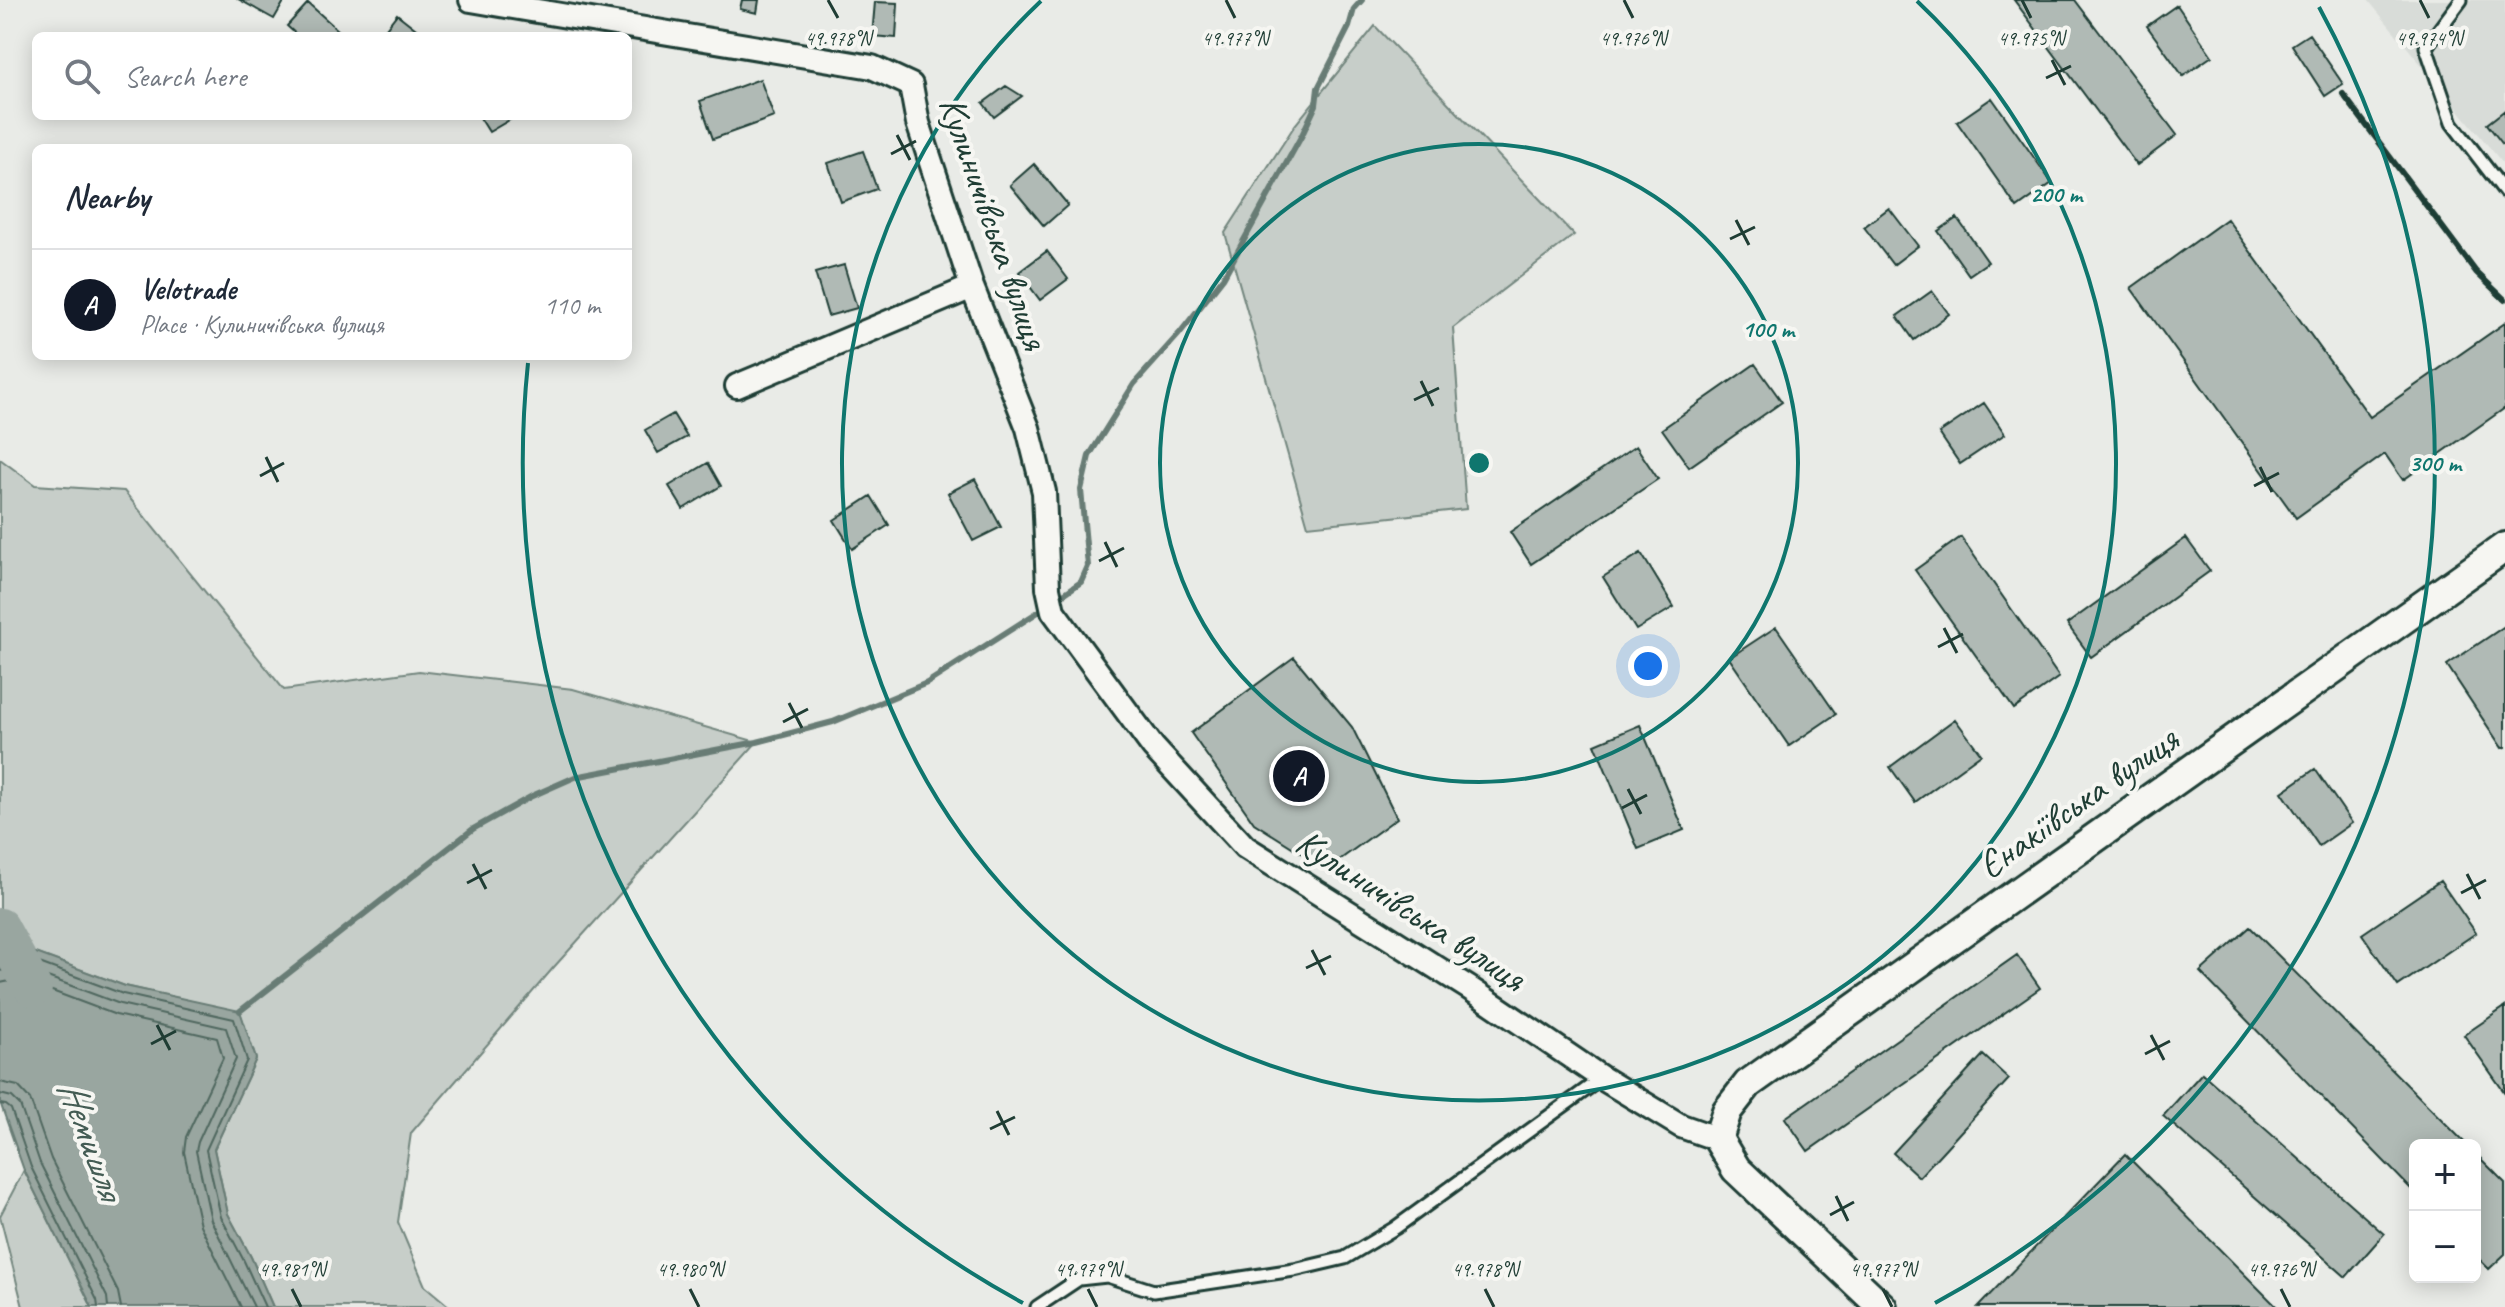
<!DOCTYPE html>
<html lang="en">
<head>
<meta charset="utf-8">
<style>
	body { margin:0; font-family:Caveat,sans-serif; background:#f2f2f3; color:#1f2937 }
	.controls { position:absolute; right:24px; bottom:24px; display:grid; overflow:hidden; border-radius:12px; box-shadow:0 4px 20px #0003 }
	.controls button { width:72px; height:72px; display:grid; place-items:center; padding:0; border:0; border-bottom:2px solid #e0e1e3; background:#fff; color:#1f2937; font:40px sans-serif }
	.you { position:absolute; left:1648px; top:666px; width:28px; height:28px; margin:-20px; border:6px solid #fff; border-radius:50%; background:#1a73e8; box-shadow:0 0 0 12px #1a73e833 }
	.badge { display:grid; place-items:center; width:52px; height:52px; border-radius:50%; background:#111827; color:#fff; font-size:26px; font-weight:700 }
	.pin { position:absolute; translate:-50% -50%; border:4px solid #fff; box-shadow:0 2px 8px #0006 }
	.list { margin:0; padding:0; list-style:none }
	h2 { display:flex; justify-content:space-between; align-items:center; height:104px; margin:0; padding:0 32px; font-size:34px }
	h2 small { font-size:26px; font-weight:400; color:#747a83 }
	.list li { display:grid; grid-template-columns:52px 1fr auto; gap:24px; align-items:center; box-sizing:border-box; height:112px; padding:0 32px; border-top:2px solid #e0e1e3 }
	.list b { display:block; font-size:30px; white-space:nowrap }
	.list p { margin:0; font-size:26px; white-space:nowrap; color:#747a83 }
	.list em { font-size:26px; font-style:normal; color:#747a83 }
	.icon { flex:none; width:44px; height:44px; fill:none; stroke:currentColor; stroke-width:2; stroke-linecap:round; stroke-linejoin:round }
	.map { position:relative; flex:none; width:2505px; height:1307px; overflow:hidden }
	.search { position:absolute; background:#fff; box-shadow:0 4px 20px #0003; left:32px; top:32px; width:600px; height:88px; display:flex; align-items:center; gap:20px; box-sizing:border-box; padding:0 28px; border-radius:12px; color:#747a83; font-size:30px }
	.panel { position:absolute; background:#fff; box-shadow:0 4px 20px #0003; left:32px; top:144px; width:600px; height:216px; border-radius:12px }
	.map>svg:first-child { display:block }
</style>
</head>
<body>
<div class="map">
<svg width="2505" height="1307" viewBox="0 0 2505 1307">
	<rect width="100%" height="100%" fill="#e9ebe7"/>
	<filter id="ink" filterUnits="userSpaceOnUse"><feTurbulence type="fractalNoise" baseFrequency=".0125" numOctaves="2"/><feDisplacementMap in="SourceGraphic" scale="16" xChannelSelector="R" yChannelSelector="G"/><feConvolveMatrix kernelMatrix="1 2 1 2 8 2 1 2 1" color-interpolation-filters="sRGB"/></filter>
	<g filter="url(#ink)">
		<path fill="#d8dcd8" d="M2368,0H2505V166Z"/>
		<path fill="#c7cec9" stroke="#73867e" stroke-width="2" d="M1375,26L1574,235L1453,328L1466,509L1308,526L1225,233L1295,125Z
			M0,459L35,485L124,491L284,690L419,671L573,689L757,742L554,967L411,1133L398,1222L425,1286L450,1307H273L251,1257L228,1214L214,1149L256,1059L240,1012L125,986L8,943L0,960Z
			M24,1170L92,1307H23L0,1216Z"/>
		<path fill="#99a6a0" stroke="#687c75" stroke-width="2" d="M9,943L125,986L240,1011L256,1059L214,1149L228,1214L251,1257L273,1307H92L24,1170L0,1102V960Z"/>
		<g fill="none" stroke-linecap="round" stroke-linejoin="round">
			<path stroke="#50675f" stroke-width="2" d="M0,961L6,960L15,954L123,994L234,1019L247,1060L206,1150L221,1217L244,1261L265,1307
				M0,971L18,966L120,1004L226,1028L236,1059L198,1142L196,1151L211,1220L254,1307
				M0,983L20,979L116,1015L217,1038L223,1058L186,1137L184,1152L200,1225L241,1307
				M0,1082L18,1086L30,1099L51,1159L118,1292L121,1307
				M0,1094L12,1097L20,1105L40,1163L107,1297L108,1307
				M0,1104L6,1105L11,1109L31,1167L97,1300L98,1307"/>
			<path stroke="#687c75" stroke-width="6" d="M1055,600L1081,582L1088,566L1081,490L1089,456L1134,384L1179,334L1223,278L1302,135L1316,105L1318,88L1349,27L1354,9L1362,0
				M240,1011L473,829L532,796L575,777L757,742L833,722L927,683L1046,607"/>
			<path stroke="#99a6a0" stroke-width="38" d="M0,927L33,988"/>
		</g>
		<path fill="#b0bab5" stroke="#1f3d34" stroke-width="2" d="M240,0H285L274,19Z
			M742,0H759L757,13L740,9Z
			M2014,0H2075L2177,135L2137,165Z
			M875,2L898,3L896,38L872,36Z
			M308,3L338,30L332,36H298L287,26Z
			M2177,5L2212,56L2183,76L2147,26Z
			M397,14L425,36H380Z
			M2309,34L2343,84L2325,96L2292,45Z
			M760,79L774,117L713,139L700,101Z
			M1006,86L1022,96L994,117L983,103Z
			M1992,98L2052,183L2017,208L1957,122Z
			M2505,110V147L2487,124Z
			M479,116H516L489,132Z
			M863,151L877,189L841,202L828,163Z
			M1034,164L1068,205L1044,226L1010,185Z
			M1889,208L1918,246L1893,265L1864,227Z
			M1957,218L1988,262L1969,275L1938,231Z
			M2227,219L2370,417L2505,323V408L2403,480L2385,454L2296,518L2131,288Z
			M1047,251L1068,279L1040,300L1019,272Z
			M844,265L857,308L828,316L815,273Z
			M1932,291L1949,314L1914,340L1897,316Z
			M1755,364L1782,402L1689,467L1662,429Z
			M1984,403L2005,434L1960,464L1939,433Z
			M673,414L687,437L658,453L645,430Z
			M1636,446L1658,479L1531,564L1510,532Z
			M708,463L721,486L683,509L669,486Z
			M975,479L1001,527L973,541L948,493Z
			M871,496L889,525L852,549L834,520Z
			M1961,537L2059,677L2014,709L1915,570Z
			M2186,538L2210,571L2091,657L2067,624Z
			M1641,553L1674,607L1636,630L1603,577Z
			M2505,626V747L2502,748L2447,665Z
			M1776,627L1836,714L1789,746L1729,658Z
			M1294,657L1352,727L1397,818L1327,869L1254,823L1191,733Z
			M1955,719L1981,754L1915,802L1890,767Z
			M1640,725L1684,830L1638,849L1595,744Z
			M2315,769L2352,823L2319,846L2282,792Z
			M2440,881L2476,933L2398,986L2362,934Z
			M2250,927L2467,1145H2415V1193L2200,972Z
			M2017,955L2040,988L1808,1151L1785,1118Z
			M2505,1007V1093L2464,1035Z
			M1983,1055L2009,1079L1919,1177L1893,1153Z
			M2202,1073L2384,1234L2346,1277L2163,1116Z
			M2475,1153L2505,1183V1254L2489,1269L2475,1255Z
			M2125,1154L2277,1307H1978Z"/>
		<g fill="none" stroke-linecap="round" stroke-linejoin="round">
			<g stroke="#1f3d34" stroke-width="17">
				<path id="service" d="M2461,0L2426,47L2452,123L2505,192
					M1037,1307L1079,1279L1107,1276L1154,1291L1294,1270L1345,1258L1395,1228L1602,1078"/>
			</g>
			<g stroke="#1f3d34" stroke-width="28">
				<path id="minor" d="M471,0L872,67L911,85L918,123L972,287L1028,428L1044,492L1048,588L1053,611L1153,747L1245,847L1469,988L1602,1078L1681,1126L1718,1139
					M737,386L972,287"/>
			</g>
			<g stroke="#1f3d34" stroke-width="34">
				<path id="tertiary" d="M1882,1307L1736,1169L1718,1139L1727,1111L1748,1084L2505,547"/>
			</g>
			<use href="#service" stroke="#f6f6f2" stroke-width="11"/>
			<use href="#minor" stroke="#f6f6f2" stroke-width="22"/>
			<use href="#tertiary" stroke="#f6f6f2" stroke-width="28"/>
			<path stroke="#1f3d34" stroke-width="6" d="M2343,94L2476,272L2505,300"/>
		</g>
	</g>
	<path fill="none" stroke="#1f3d34" stroke-width="3" d="M828,0L838,18M1226,0L1235,18M1624,0L1633,18M2022,0L2031,18M2420,0L2429,18M2052,60L2065,85M2046,78L2071,66M897,135L910,160M891,154L916,141M1736,220L1749,245M1730,239L1755,227M1421,381L1433,406M1414,400L1439,388M266,457L278,482M2260,467L2272,492M260,476L284,463M2254,486L2279,473M1105,542L1117,567M1099,561L1124,548M1944,628L1957,653M1938,647L1963,634M789,703L802,728M783,722L808,709M1628,789L1641,814M1622,808L1647,795M473,864L486,889M2467,874L2480,899M467,883L492,870M2461,893L2486,880M1312,950L1325,975M1306,968L1331,956M157,1025L170,1050M2151,1035L2164,1060M151,1044L176,1031M2145,1054L2170,1041M997,1111L1009,1135M990,1129L1015,1117M1836,1196L1848,1221M1830,1215L1854,1202M292,1289L301,1307M690,1289L699,1307M1088,1289L1097,1307M1485,1289L1494,1307M1883,1289L1892,1307M2281,1289L2290,1307"/>
	<g fill="none" stroke="#0f766e" stroke-width="4">
		<circle cx="1479" cy="463" r="319"/>
		<path d="M1917 1A637 637 0 1 1 1041 1"/>
		<path d="M1023 1303A956 956 0 0 1 528 363M2319 7A956 956 0 0 1 1935 1303"/>
	</g>
	<g text-anchor="middle" dominant-baseline="central" stroke-width="8" stroke-linejoin="round" paint-order="stroke">
		<g font-size="38" fill="#1f3d34" stroke="#f6f6f2">
			<text transform="translate(994 223) rotate(71)">Кулиничівська вулиця</text>
			<text transform="translate(2078 802) rotate(-35)">Єнакіївська вулиця</text>
			<text transform="translate(1411 910) rotate(33)">Кулиничівська вулиця</text>
		</g>
		<g font-size="40" font-style="italic" fill="#445c54" stroke="#f6f6f2">
			<text transform="translate(91 1139) rotate(70)">Немишля</text>
		</g>
	</g>
	<g font-size="20" text-anchor="middle" fill="#1f3d34" stroke="#f6f6f2" stroke-width="8" stroke-linejoin="round" paint-order="stroke">
		<text x="838" y="45">49.978°N</text>
		<text x="1235" y="45">49.977°N</text>
		<text x="1633" y="45">49.976°N</text>
		<text x="2031" y="45">49.975°N</text>
		<text x="2429" y="45">49.974°N</text>
		<text x="292" y="1276">49.981°N</text>
		<text x="690" y="1276">49.980°N</text>
		<text x="1088" y="1276">49.979°N</text>
		<text x="1485" y="1276">49.978°N</text>
		<text x="1883" y="1276">49.977°N</text>
		<text x="2281" y="1276">49.976°N</text>
	</g>
	<circle cx="1479" cy="463" r="12" fill="#0f766e" stroke="#f6f6f2" stroke-width="4"/>
	<g font-size="24" text-anchor="middle" font-weight="bold" fill="#0f766e" stroke="#f6f6f2" stroke-width="8" stroke-linejoin="round" paint-order="stroke">
		<text x="2056" y="202">200 m</text>
		<text x="1768" y="337">100 m</text>
		<text x="2435" y="471">300 m</text>
	</g>
</svg>
<div class="controls">
<button>+</button>
<button>−</button>
</div>
<div class="you"></div>
<div class="pin badge" style="left:1299px;top:776px">A</div>
<div class="search"><svg class="icon" aria-label="search" viewBox="0 0 24 24"><circle cx="10" cy="10" r="6"/><path d="M15 15l6 6"/></svg>Search here</div>
<section class="panel">
<h2>Nearby<small></small></h2>
<ul class="list">
<li><span class="badge">A</span><div><b>Velotrade</b><p>Place · Кулиничівська вулиця</p></div><em>110 m</em></li>
</ul>
</section>
</div>
</body>
</html>
